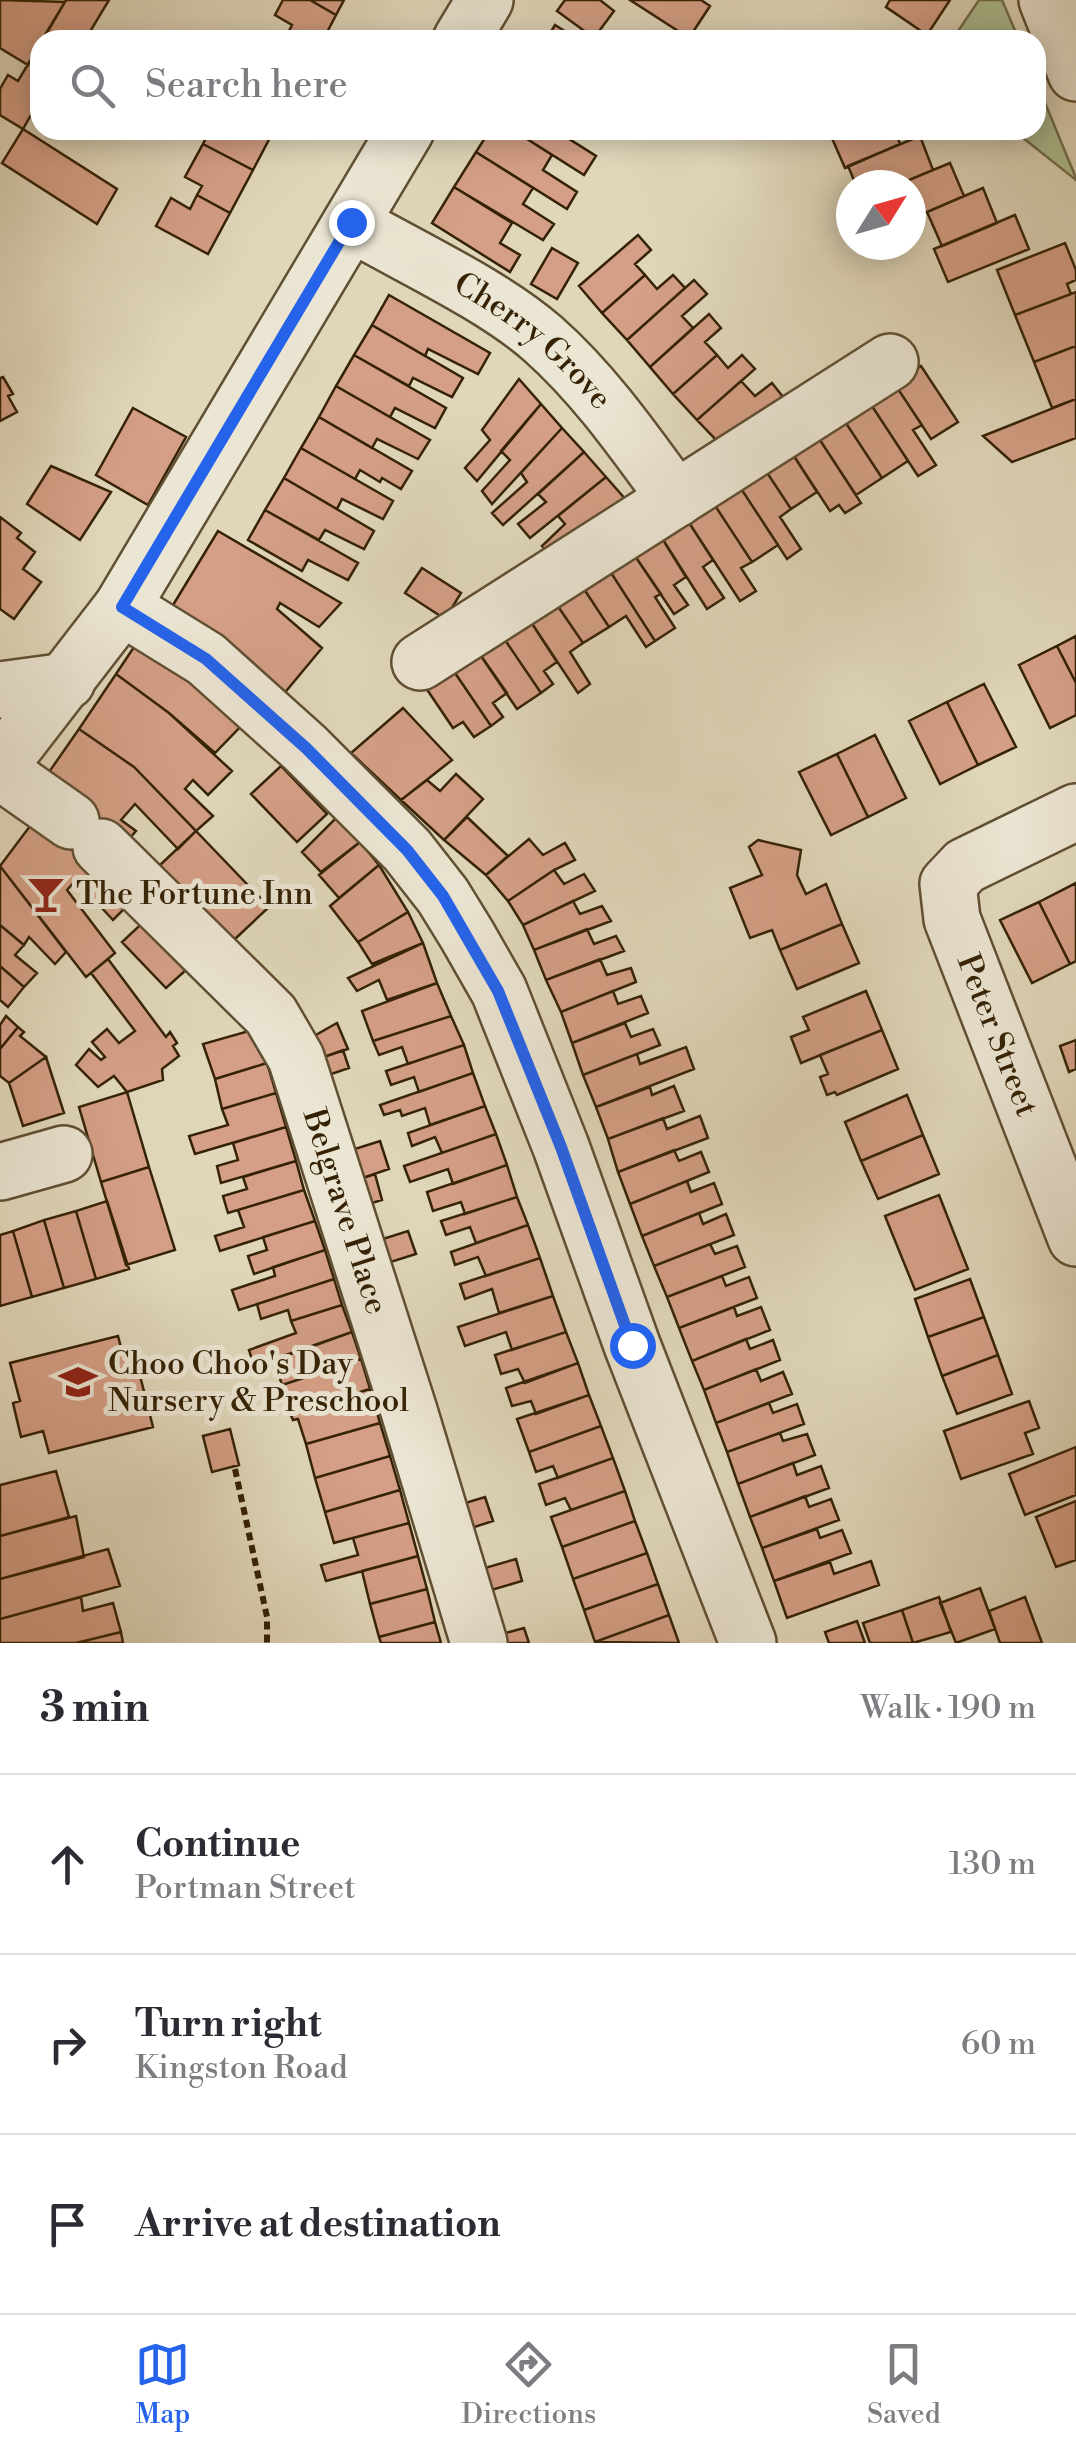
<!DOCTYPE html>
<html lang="en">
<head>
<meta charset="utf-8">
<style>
	body { margin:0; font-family:"Libre Bodoni",serif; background:#f2f2f3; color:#2b2b33 }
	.compass { position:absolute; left:836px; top:170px; width:90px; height:90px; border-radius:50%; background:#fff; box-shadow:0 5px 25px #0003; rotate:53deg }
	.stop { position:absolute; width:30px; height:30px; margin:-22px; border:8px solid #2563eb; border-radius:50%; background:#fff }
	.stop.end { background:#2563eb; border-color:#fff; box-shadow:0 2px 10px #0008 }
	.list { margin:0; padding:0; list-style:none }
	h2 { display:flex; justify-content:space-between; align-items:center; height:130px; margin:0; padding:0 40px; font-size:42px }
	h2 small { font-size:32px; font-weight:400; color:#7c7c81 }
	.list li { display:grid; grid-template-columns:65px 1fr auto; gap:30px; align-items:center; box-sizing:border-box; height:180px; padding:0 40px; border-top:2px solid #e1e1e2 }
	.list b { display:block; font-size:38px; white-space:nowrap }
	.list p { margin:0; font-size:32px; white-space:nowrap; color:#7c7c81 }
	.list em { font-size:32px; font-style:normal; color:#7c7c81 }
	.icon { flex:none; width:55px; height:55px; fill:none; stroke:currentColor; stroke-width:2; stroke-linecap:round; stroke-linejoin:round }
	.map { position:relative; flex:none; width:1076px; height:1643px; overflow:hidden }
	.search { position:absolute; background:#fff; box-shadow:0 5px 25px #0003; left:30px; right:30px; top:30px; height:110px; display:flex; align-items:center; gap:25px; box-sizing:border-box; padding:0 35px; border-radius:30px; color:#7c7c81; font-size:38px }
	.sheet { height:670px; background:#fff }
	nav { display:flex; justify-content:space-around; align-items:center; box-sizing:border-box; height:140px; border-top:2px solid #e1e1e2; background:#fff; font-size:28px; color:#7c7c81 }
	nav a { display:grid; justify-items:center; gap:5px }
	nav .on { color:#2563eb }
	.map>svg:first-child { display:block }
</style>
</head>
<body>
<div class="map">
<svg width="1076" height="1643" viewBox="0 0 1076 1643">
	<rect width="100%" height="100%" fill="#e0d7bb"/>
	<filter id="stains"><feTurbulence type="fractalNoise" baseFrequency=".002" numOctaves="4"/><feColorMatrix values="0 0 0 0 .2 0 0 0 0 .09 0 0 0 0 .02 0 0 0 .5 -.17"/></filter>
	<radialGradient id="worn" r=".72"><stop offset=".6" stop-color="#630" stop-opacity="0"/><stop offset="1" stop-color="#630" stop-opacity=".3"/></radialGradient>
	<path fill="#adbf94" stroke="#71704c" stroke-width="2.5" d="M979,0H1002L1019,40H952Z
		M1036,81L1076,178V180L1013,130H1036Z"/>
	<path fill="#d49f86" stroke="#352205" stroke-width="2.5" d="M0,0L65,2L28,65L0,48Z
		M66,0H109L85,40H42Z
		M283,0H310L336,15L323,40H293L286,37L292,25L275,15Z
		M310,0H344L336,15Z
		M565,0H600L614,11L594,38L557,11Z
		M630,0H701L710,6L689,38Z
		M890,0H950L927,35L886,7Z
		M555,25L579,40H546Z
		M40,44V99L23,129L0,115V89L8,75L18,81Z
		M23,129L117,189L97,224L2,163Z
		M210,130H274L253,170L203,144Z
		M490,130H513L552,155L543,170L577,192L567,209L476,152Z
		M513,130H566L563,135L596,156L584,175Z
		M847,130H895L900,144L845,168L831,136Z
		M920,136L933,170L897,185H856L848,166Z
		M203,144L253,170L230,213L197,195L202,186L185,177Z
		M476,152L533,188L523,204L554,224L543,240L454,187Z
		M950,163L964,196L911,219V185H897Z
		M454,187L512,223L500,243L520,255L510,272L432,223Z
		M983,188L997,223L942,246L927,212Z
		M197,195L230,213L208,254L156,226L171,198L190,209Z
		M1015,215L1029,249L948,282L934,249Z
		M638,235L651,250L635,264L645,275L602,313L579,286Z
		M1065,243L1076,270V280L1067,284L1071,294L1015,315L997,270Z
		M552,248L578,263L557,299L531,284Z
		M645,275L657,289L673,275L685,288L627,340L602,313Z
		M694,280L707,294L682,316L693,328L650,367L627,340Z
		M1076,292V346L1034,362L1015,315Z
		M389,295L490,353L478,374L428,349L425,356L372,325Z
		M709,314L721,328L705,342L717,355L673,394L650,367Z
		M372,325L463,378L452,397L413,378L409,386L354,355Z
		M1076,346V399L1052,408L1034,362Z
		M354,355L446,408L435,428L395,408L390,417L336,386Z
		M717,355L728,368L742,355L755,369L697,420L673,394Z
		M921,366L958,422L931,439L894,383Z
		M3,377L13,394L8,396L17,412L0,421V378Z
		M519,379L541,404L477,481L465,468L490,440L482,430Z
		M741,381L755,396L772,383L787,402L722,446L697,420Z
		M894,383L922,425L913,430L936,465L918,476L868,400Z
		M336,386L430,440L418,459L377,439L372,448L319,417Z
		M1076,399V438L1012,462L983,436Z
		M868,400L908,461L882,478L842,417Z
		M541,404L562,428L492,504L482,491L510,460L501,451Z
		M133,408L186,437L148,505L96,475Z
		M319,417L412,471L401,489L382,478L380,482L360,470L355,479L301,448Z
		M842,417L882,478L856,495L816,434Z
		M562,428L584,452L503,525L492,513L527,482L521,473Z
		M816,434L861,503L845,513L839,505L830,511L790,450Z
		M301,448L393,501L383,519L342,499L337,509L284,478Z
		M790,450L817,492L791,509L764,468Z
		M584,452L606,477L530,538L518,524L546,502L538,494Z
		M51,466L111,492L80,540L27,504Z
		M764,468L791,509L780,517L801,549L787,559L738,484Z
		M606,477L627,501L548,552L542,546L565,524L558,516Z
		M284,478L374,531L364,549L325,530L319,540L265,510Z
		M738,484L778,545L752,562L712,501Z
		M712,501L752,562L741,568L756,591L740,601L686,518Z
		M265,510L358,563L348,580L308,560L302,571L248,540Z
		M0,517L21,533L17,538L35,552L23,569L41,582L14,619L0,609Z
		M686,518L713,560L703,567L724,598L707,609L660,535Z
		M218,531L341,603L319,627L280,603L277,609L322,648L282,696L170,610Z
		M660,535L686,577L674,585L688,605L674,614L633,553Z
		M633,553L661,594L655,597L675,628L655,641L608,568Z
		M422,568L461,593L445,619L405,593Z
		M608,568L655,641L646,647L626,616L609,627L582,586Z
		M582,586L609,627L583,643L555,602Z
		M555,602L583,643L570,652L590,684L578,693L529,619Z
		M529,619L557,662L544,671L553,684L541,693L503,637Z
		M1076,636V683L1057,646Z
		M503,637L541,693L517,709L479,653Z
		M140,638L242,725L215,753L169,713L116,674Z
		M1057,646L1076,683V715L1050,728L1019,665Z
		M479,653L507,693L493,703L503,717L491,726L453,670Z
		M453,670L491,726L474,737L463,722L453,728L426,688Z
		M116,674L169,713L232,771L208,795L193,780L185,789L213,816L196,831L134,767L79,729Z
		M984,684L1016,747L978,765L947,702Z
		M947,702L978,765L940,784L909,721Z
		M403,708L452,760L401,800L351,753Z
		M79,729L134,767L196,831L178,849L135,804L121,820L136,831L120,849L40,785Z
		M875,735L906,798L868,817L837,754Z
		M837,754L868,817L831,835L799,772Z
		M281,766L327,814L297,842L251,794Z
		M456,774L483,799L444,840L401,800L427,780L440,791Z
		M42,810L135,898L113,920L76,880L67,890L115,953L86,977L0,866Z
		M337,817L360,842L321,872L302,852Z
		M467,817L508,856L486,875L444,840Z
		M196,831L269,907L220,953L158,867Z
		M529,839L543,855L565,843L575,860L554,870L508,901L486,875Z
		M758,840L801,850L797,875L806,894L826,884L842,924L780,950L772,930L750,938L730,888L762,875L749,847Z
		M360,842L379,865L339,898L319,875Z
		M379,865L408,912L358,942L330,906Z
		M0,866L66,952L55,964L29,937L24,945L0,925Z
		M554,870L564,884L584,874L595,891L523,925L508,901Z
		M1076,883V961L1070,964L1039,902Z
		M573,901L580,914L602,906L611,921L534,950L523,925Z
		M1039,902L1070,964L1032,983L1000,920Z
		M408,912L423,943L372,964L358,942Z
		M152,914L196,961L166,988L122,942Z
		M842,924L859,963L797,989L780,950Z
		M0,925L24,945L15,955L37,973L24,987L0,966Z
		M587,929L594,944L616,936L624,951L546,980L534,950Z
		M423,943L437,983L387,1000L379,980L357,991L348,978Z
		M108,959L166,1037L170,1032L177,1043L173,1046L179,1056L162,1069L163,1080L127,1092L114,1076L98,1087L76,1065L89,1049L101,1060L105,1057L92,1042L107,1029L119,1043L135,1031L91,973Z
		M600,959L607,975L631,968L636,982L561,1012L546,980Z
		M0,966L24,987L8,1007L0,1000Z
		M437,983L451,1016L373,1041L362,1011Z
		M613,991L618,1004L641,996L648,1013L572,1043L561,1012Z
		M866,991L882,1030L801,1063L791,1037L809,1030L803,1017Z
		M6,1016L18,1027L0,1049V1025Z
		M451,1016L464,1045L408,1064L402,1047L379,1055L373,1041Z
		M337,1023L348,1049L315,1060L307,1040Z
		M625,1023L631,1037L653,1029L660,1045L583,1075L572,1043Z
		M18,1027L24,1032L20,1036L46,1057L9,1083L0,1076V1049Z
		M256,1029L267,1063L215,1079L203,1044Z
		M882,1030L898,1069L837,1095L835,1092L827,1095L820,1077L828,1074L820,1055Z
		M1076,1040V1069L1069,1072L1060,1046Z
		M464,1045L473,1073L419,1092L414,1077L391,1085L386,1071Z
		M686,1047L694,1069L596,1107L583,1075L637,1054L640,1064Z
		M343,1050L349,1068L320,1078L315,1060Z
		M46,1057L64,1113L23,1126L9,1083Z
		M267,1063L276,1093L222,1109L215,1079Z
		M473,1073L485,1106L430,1125L425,1108L402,1116L400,1110L384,1115L380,1105Z
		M674,1086L684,1111L608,1139L596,1107L650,1087L652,1095Z
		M127,1092L149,1167L101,1182L79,1107Z
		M276,1093L286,1127L195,1154L189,1136L228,1125L222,1109Z
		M907,1095L923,1135L861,1161L845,1122Z
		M485,1106L496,1134L442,1153L435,1137L412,1146L408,1133Z
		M700,1116L708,1138L618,1172L608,1139L663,1118L667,1129Z
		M286,1127L296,1161L221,1183L217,1166L238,1160L233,1143Z
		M496,1134L507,1165L453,1184L448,1169L410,1182L404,1166Z
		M923,1135L939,1174L878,1199L861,1161Z
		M380,1141L389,1169L351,1182L342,1153Z
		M674,1150L679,1161L701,1152L709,1172L630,1204L618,1172Z
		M296,1161L304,1190L228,1213L223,1196L247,1189L243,1177Z
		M507,1165L517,1197L465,1214L461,1202L433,1211L427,1192Z
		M149,1167L175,1250L126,1265L101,1182Z
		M375,1174L382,1200L359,1207L351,1182Z
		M687,1181L691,1192L714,1183L722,1204L642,1236L630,1204Z
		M304,1190L315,1221L220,1251L215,1236L244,1227L238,1210Z
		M939,1195L968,1269L915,1290L885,1216Z
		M517,1197L528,1225L476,1243L470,1227L446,1235L441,1221Z
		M107,1201L129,1269L96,1279L76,1211Z
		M76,1211L96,1279L64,1288L44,1220Z
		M699,1213L703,1224L726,1214L734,1235L654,1266L642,1236Z
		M44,1220L64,1288L32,1297L13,1231Z
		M315,1221L325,1250L254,1274L248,1256L267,1250L263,1237Z
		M528,1225L540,1258L486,1276L478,1257L455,1265L451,1252Z
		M13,1231L32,1297L0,1306V1235Z
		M408,1231L416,1254L378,1266L370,1243Z
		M710,1244L715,1254L737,1246L745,1267L667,1297L654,1266Z
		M325,1250L334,1279L239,1310L232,1290L275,1276L273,1267Z
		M540,1258L553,1296L499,1313L492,1289L465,1299L460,1284Z
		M722,1276L726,1286L749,1277L757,1298L679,1328L667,1297Z
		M334,1279L342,1305L291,1321L288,1310L261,1319L257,1304Z
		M970,1279L984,1317L928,1337L915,1299Z
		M553,1296L566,1332L512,1350L506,1332L465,1346L458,1327Z
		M342,1305L352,1332L254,1366L249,1350L296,1333L291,1321Z
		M734,1307L737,1316L761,1307L770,1330L692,1361L679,1328Z
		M984,1317L998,1355L942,1376L928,1337Z
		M352,1332L361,1359L282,1385L274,1360Z
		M566,1332L578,1363L525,1383L518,1369L501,1374L495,1355Z
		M118,1336L123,1355L134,1352L153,1427L49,1453L43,1431L21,1437L13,1403L20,1401L10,1363Z
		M746,1339L750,1349L773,1340L780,1360L704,1390L692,1361Z
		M998,1355L1012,1394L957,1414L942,1376Z
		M361,1359L370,1389L290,1413L282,1385Z
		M578,1363L589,1395L536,1414L531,1401L512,1406L506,1388Z
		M756,1369L761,1381L783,1372L792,1394L716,1423L704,1390Z
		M370,1389L380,1423L306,1444L298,1419L293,1420L290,1413Z
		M589,1395L601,1426L529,1452L517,1419Z
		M1029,1401L1039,1428L1025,1433L1033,1454L961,1479L944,1431Z
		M769,1403L773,1413L797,1404L804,1424L727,1452L716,1423Z
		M380,1423L390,1456L315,1478L306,1444Z
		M601,1426L613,1458L558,1478L553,1466L536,1472L529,1452Z
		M230,1429L239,1465L212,1472L203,1436Z
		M780,1433L783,1441L807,1434L815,1455L738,1484L727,1452Z
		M1076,1447V1495L1025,1515L1009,1474Z
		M390,1456L400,1490L325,1512L315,1478Z
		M613,1458L625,1491L571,1510L565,1498L546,1505L539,1484Z
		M793,1463L797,1475L821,1466L829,1488L750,1517L738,1484Z
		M56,1471L69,1517L0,1536V1485Z
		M400,1490L409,1523L334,1543L325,1512Z
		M625,1491L635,1521L562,1547L551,1517Z
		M805,1496L809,1507L831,1499L839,1520L762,1548L750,1517Z
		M485,1497L493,1521L459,1532L452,1507Z
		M1076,1501V1560L1056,1567L1036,1517Z
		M76,1516L84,1557L0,1579V1536Z
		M635,1521L647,1553L573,1579L562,1547Z
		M409,1523L418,1556L326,1581L321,1565L358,1555L353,1538Z
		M817,1529L820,1538L842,1530L851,1553L774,1581L762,1548Z
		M108,1549L120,1586L0,1619V1579Z
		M647,1553L658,1584L584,1610L573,1579Z
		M418,1556L427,1589L370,1604L362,1571Z
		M516,1559L522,1581L478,1594L471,1572Z
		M871,1561L879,1585L787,1618L774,1581L830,1562L834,1574Z
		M658,1584L669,1615L595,1642L584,1610Z
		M980,1588L995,1629L956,1643L940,1603Z
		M427,1589L435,1622L379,1637L370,1604Z
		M81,1597L83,1611L113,1603L121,1632L76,1643H0V1619Z
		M939,1597L951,1632L913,1643L902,1610Z
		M1025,1597L1042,1643H1000L989,1611Z
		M902,1610L913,1643H870L863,1623Z
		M669,1615L679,1643L595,1642Z
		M857,1621L865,1643H829L825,1632Z
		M435,1622L441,1643H381L379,1637Z
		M524,1628L529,1643H493L491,1637Z
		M121,1632L123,1643H76Z"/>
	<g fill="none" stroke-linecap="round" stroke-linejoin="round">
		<g stroke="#604f32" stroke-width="60">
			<g id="minor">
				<path d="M1047,0L1076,73"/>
				<path d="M461,40L485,0"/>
				<path id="s1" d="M351,223C410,257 493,295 543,339C595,385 635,443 676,499"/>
				<path d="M122,607L206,659L305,748L407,850L443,896L467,935L499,991L561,1147L632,1345L748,1643"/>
				<path d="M420,662L890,362"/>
				<path d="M0,690L67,681"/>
				<path d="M0,765L122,607L406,130"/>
				<path d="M0,771L71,821"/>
				<path id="s2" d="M1076,812L965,866L948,884L952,919L1076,1238"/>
				<path id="s3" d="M101,847L271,1015L296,1058L409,1411L479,1643"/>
				<path d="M0,1172L64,1154"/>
			</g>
		</g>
		<path stroke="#352205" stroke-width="6" stroke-dasharray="8 5" stroke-linecap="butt" d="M235,1469L267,1617V1643"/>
		<use href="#minor" stroke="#ebe5d3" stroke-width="55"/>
	</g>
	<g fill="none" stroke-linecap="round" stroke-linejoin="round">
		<path stroke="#2563eb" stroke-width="12" d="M351,222L122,607L206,659L306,748L407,850L443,896L498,991L561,1147L632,1345"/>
	</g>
	<defs>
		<g id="bar-bare" transform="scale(3)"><path d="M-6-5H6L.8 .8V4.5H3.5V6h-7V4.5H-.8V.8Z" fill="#8f2418" stroke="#ebe5d3" stroke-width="2.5" paint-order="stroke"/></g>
		<g id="school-bare" transform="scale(3)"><path d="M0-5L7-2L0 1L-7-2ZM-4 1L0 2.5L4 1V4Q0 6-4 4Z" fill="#8f2418" stroke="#ebe5d3" stroke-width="2.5" paint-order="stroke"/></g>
	</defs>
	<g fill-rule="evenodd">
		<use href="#bar-bare" x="46" y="894"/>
		<use href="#school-bare" x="78" y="1382"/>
	</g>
	<g text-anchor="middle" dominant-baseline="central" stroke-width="10" stroke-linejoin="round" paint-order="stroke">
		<g font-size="32" fill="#352205" stroke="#ebe5d3">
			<text stroke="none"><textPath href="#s1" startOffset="218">Cherry Grove</textPath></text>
			<text stroke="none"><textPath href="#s2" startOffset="308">Peter Street</textPath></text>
			<text stroke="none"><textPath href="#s3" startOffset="450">Belgrave Place</textPath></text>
		</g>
		<g font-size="32" fill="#352205" stroke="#ebe5d3" text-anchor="start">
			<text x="76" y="894">The Fortune Inn</text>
			<text x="108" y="1364">Choo Choo's Day<tspan x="108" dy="37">Nursery &amp; Preschool</tspan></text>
		</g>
	</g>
	<rect width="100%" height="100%" filter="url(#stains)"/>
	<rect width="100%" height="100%" fill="url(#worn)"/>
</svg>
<svg class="compass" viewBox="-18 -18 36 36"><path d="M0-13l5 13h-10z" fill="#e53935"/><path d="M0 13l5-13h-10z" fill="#7c7c81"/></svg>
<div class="stop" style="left:632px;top:1345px"></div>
<div class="stop end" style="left:351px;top:222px"></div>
<div class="search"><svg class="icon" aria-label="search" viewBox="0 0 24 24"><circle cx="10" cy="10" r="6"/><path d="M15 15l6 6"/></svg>Search here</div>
</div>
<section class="sheet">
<h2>3 min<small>Walk · 190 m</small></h2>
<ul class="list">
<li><svg class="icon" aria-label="ahead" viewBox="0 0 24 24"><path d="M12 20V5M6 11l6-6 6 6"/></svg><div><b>Continue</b><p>Portman Street</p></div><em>130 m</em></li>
<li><svg class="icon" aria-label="right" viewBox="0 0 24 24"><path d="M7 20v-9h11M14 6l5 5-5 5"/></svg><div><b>Turn right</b><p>Kingston Road</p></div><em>60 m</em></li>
<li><svg class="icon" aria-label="arrive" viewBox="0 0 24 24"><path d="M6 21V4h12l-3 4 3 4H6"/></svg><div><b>Arrive at destination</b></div></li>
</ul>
</section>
<nav>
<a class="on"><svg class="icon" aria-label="map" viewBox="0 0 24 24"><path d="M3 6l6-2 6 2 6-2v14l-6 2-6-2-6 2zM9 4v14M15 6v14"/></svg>Map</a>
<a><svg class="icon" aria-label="directions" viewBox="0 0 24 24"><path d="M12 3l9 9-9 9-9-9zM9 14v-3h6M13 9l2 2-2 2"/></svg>Directions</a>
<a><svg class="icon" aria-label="saved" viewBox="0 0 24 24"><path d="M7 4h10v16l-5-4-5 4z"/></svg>Saved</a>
</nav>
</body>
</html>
